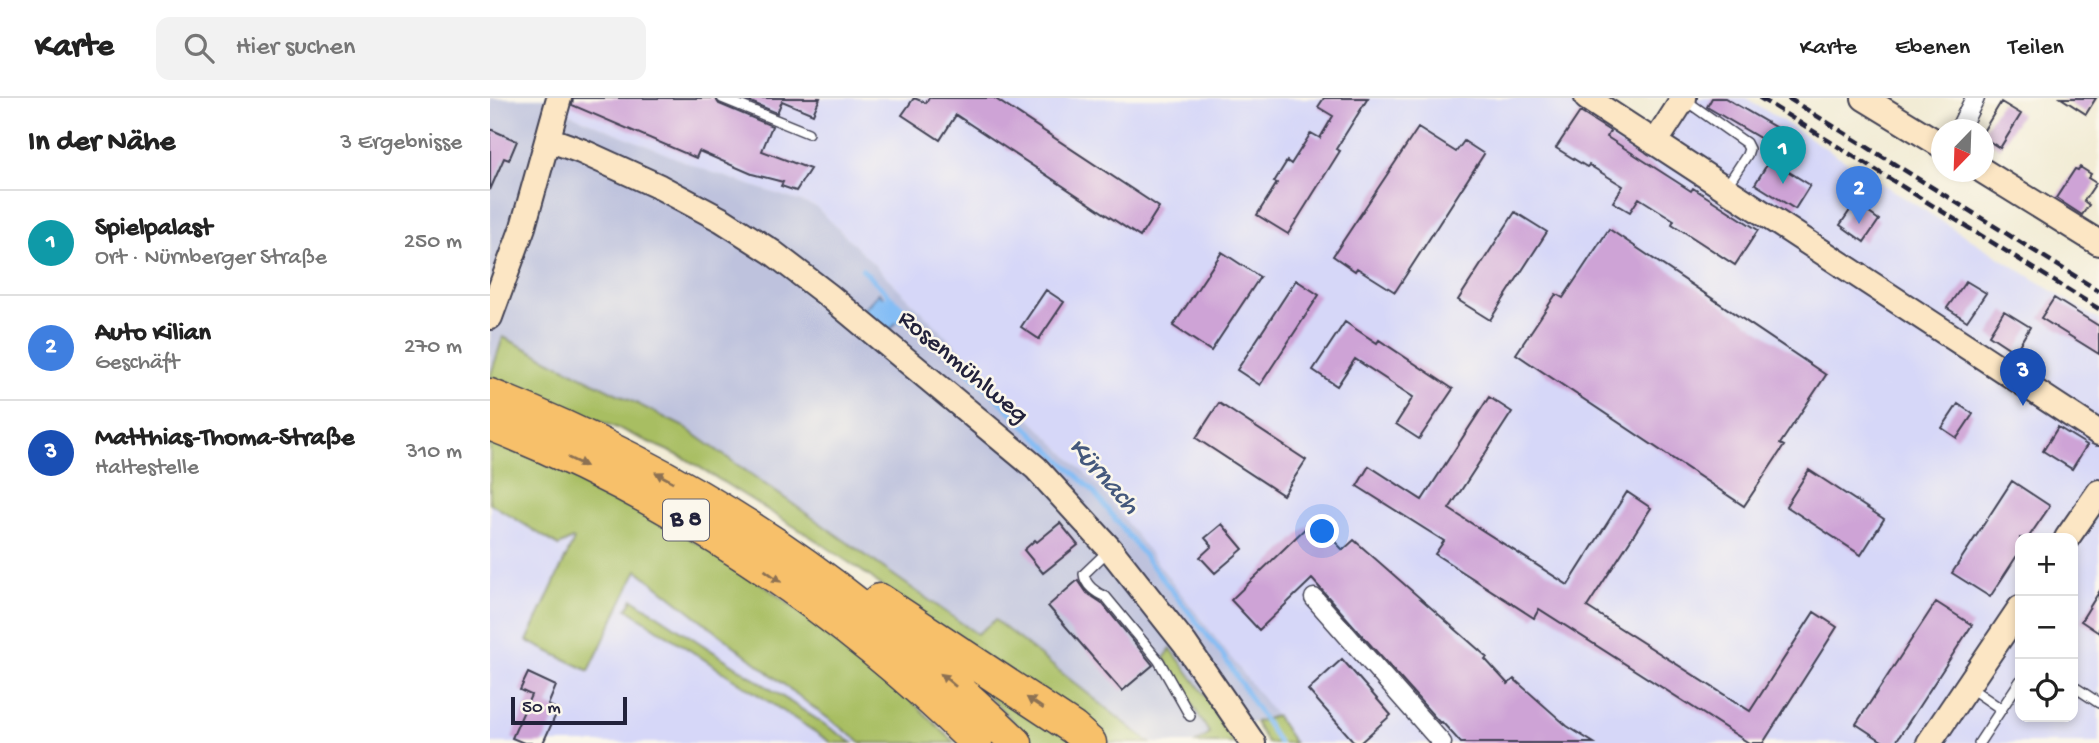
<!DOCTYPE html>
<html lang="de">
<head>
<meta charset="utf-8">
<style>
	body { margin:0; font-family:"Gochi Hand",sans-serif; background:#f2f2f2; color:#222 }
	.controls { position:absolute; right:21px; bottom:21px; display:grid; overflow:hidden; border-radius:14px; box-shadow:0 4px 10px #0003 }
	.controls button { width:63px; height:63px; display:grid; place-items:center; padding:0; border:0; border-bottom:2px solid #e0e0e0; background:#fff; color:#222; font:35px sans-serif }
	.compass { position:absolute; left:1441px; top:21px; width:63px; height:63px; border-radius:50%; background:#fff; box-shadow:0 4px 10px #0003; rotate:203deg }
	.scale { position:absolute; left:21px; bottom:18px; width:116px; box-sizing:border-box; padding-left:7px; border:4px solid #22223b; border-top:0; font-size:19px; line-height:24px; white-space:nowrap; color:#22223b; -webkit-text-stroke:5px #fbf7ec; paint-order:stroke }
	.you { position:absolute; left:833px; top:434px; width:24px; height:24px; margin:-18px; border:5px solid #fff; border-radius:50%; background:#1a73e8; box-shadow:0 0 0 10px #1a73e833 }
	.badge { display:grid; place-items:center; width:46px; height:46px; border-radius:50%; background:#db2777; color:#fff; font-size:23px; font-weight:700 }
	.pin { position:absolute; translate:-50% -58px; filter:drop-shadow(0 2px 4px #0008) }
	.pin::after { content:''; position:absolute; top:37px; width:24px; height:21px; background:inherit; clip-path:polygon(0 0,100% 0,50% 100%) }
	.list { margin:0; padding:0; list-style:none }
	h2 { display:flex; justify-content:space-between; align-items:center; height:91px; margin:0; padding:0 28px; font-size:30px }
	h2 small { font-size:23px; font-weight:400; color:#767676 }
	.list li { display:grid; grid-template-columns:46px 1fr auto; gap:21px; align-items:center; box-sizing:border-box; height:105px; padding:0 28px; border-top:2px solid #e0e0e0 }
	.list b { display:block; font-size:26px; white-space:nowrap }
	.list p { margin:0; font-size:23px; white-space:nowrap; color:#767676 }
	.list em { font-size:23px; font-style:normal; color:#767676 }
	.icon { flex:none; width:38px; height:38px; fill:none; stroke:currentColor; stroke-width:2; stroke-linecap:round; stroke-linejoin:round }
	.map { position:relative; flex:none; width:1609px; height:645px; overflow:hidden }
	header { display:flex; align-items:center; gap:42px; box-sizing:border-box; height:98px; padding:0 35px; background:#fff; border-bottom:2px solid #e0e0e0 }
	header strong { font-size:33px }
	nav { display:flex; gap:38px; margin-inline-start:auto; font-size:24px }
	.search { width:490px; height:63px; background:#f2f2f2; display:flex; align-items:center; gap:18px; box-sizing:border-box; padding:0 24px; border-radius:14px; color:#767676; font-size:26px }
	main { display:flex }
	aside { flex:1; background:#fff }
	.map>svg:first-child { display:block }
</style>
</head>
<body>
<header>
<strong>Karte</strong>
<div class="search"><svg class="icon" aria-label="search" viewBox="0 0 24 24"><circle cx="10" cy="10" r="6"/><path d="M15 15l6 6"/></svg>Hier suchen</div>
<nav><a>Karte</a><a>Ebenen</a><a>Teilen</a></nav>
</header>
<main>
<aside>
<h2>In der Nähe<small>3 Ergebnisse</small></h2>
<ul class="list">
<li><span class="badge" style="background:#0f9aa8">1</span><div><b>Spielpalast</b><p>Ort · Nürnberger Straße</p></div><em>250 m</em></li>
<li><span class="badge" style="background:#3f7fe0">2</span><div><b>Auto Kilian</b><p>Geschäft</p></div><em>270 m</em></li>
<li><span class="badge" style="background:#1a4fb4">3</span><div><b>Matthias-Thoma-Straße</b><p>Haltestelle</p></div><em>310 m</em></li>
</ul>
</aside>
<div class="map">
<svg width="1609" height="645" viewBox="0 0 1609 645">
	<rect width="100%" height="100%" fill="#fbf7ec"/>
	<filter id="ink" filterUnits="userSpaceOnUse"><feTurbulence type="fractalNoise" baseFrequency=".0143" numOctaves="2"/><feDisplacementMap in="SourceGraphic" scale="14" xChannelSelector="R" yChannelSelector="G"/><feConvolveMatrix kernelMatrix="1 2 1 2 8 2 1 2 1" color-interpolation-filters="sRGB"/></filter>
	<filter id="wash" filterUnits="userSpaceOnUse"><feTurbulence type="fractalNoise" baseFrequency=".00686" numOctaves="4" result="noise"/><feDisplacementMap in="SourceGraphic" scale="28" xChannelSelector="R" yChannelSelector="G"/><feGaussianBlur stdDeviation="1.57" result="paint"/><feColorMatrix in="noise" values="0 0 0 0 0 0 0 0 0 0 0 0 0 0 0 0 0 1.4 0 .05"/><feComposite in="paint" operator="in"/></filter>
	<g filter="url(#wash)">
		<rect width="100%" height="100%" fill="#f2ecd5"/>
		<path fill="#d6d7f8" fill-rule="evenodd" d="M77,0H1098L1164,35L1190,0H1256L1609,222V645H804L609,389L326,109L215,72L73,13ZM1530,440H1583V619H1530Z
			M0,405L69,448L82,441L149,473L324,610L372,645H0Z"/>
		<path fill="#bec2dd" d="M0,0H77L73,13L215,72L326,109L609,389L786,618L720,636L706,645H660L506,522L487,536L14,240L0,274Z"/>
		<path fill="#a8be62" stroke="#65704e" stroke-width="2" d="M13,239L194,329L487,536L505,522L660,645H613L427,518L382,480L324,441L196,361L132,332L0,279Z
			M0,341L48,358L244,465L395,577L465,645H372L324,610L147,472L99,573L37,543L84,442L82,441L69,448L0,405Z
			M143,501L363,645H342L137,511Z
			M426,534L589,645H545L498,598Z
			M681,551L738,628L747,645H706L720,636L674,560Z
			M786,618L804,645H777L765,624Z"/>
		<path fill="#84bdf5" stroke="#537098" stroke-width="2" d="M389,195L413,217L398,234L373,212Z"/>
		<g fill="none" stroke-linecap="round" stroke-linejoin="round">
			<path stroke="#84bdf5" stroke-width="4.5" d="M372,171L602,392L732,556L789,645"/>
			<path stroke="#84bdf5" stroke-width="16" d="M397,206L409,217H419"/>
		</g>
		<g id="blocks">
			<path fill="#cea3d6" d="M83,0H225L229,6L282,28L272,53L320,71L306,93L291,88L293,84L262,76L209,53L206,60L82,7Z
				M251,0H330L323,16L292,3L287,15Z
				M424,0L436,5L439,0H504L669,109L650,139L466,17L450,42L412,17Z
				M834,0H878L846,51L850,53L798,136L767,117L787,85L784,84L797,63L801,66L821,35L830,40L843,18L828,9Z
				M1222,0H1235L1295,35L1287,50L1217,9Z
				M1571,0H1606L1596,16Z
				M1511,4L1531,16L1510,50L1494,40V32Z
				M1090,14L1120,33L1117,39L1201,93L1203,90L1268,132L1245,167L1182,126L1184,122L1149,100L1140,114L1123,104L1133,88L1099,67L1097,69L1066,50Z
				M928,30L966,54L974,43L994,56L905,194L867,170L865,173L843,158Z
				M0,31L27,43L19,62L14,60L0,92Z
				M1280,62L1320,87L1305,111L1265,86Z
				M1590,69L1601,76L1598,80L1606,85L1594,103L1599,107L1592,117L1566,100L1585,71L1588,72Z
				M1365,105L1389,122L1374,144L1350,127Z
				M1025,114L1057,134L1000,222L968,202Z
				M1119,131L1336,277L1290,346L1294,348L1254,408L1026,256L1066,196L1073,200Z
				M732,154L770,179L721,253L683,228Z
				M806,182L829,197L770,287L747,272Z
				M1476,183L1496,195L1477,223L1457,210Z
				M556,192L574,204L549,241L531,229Z
				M1564,200L1609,228V256L1551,220Z
				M1514,213L1540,229L1525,254L1499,237Z
				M855,224L887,245L889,242L963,291L929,341L906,326L923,299L865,261L847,288L823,272Z
				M999,299L1022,314L959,411L1078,487L1137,394L1161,410L1097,509L1260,613L1324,514L1347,529L1273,645H1259L1049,511L1044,520L945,456L954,443L867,388L879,368L932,402Z
				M729,305L816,362L793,397L706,340Z
				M1468,306L1483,316L1467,340L1452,330Z
				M1568,329L1597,347L1582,371L1553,353Z
				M1319,372L1394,421L1371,457L1296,408Z
				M1522,383L1560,408L1538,440H1530V453L1500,499L1462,475Z
				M824,422L853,452L864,442L997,559L995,561L1018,586L1024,581L1077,628L1104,645H971L952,624L950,625L822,481L769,532L741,502Z
				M570,425L588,447L553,475L534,452L545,442L547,444Z
				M732,426L753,451L725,475L710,459L722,448L715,440Z
				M588,482L597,495L612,505L663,567L632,593L558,508Z
				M1609,494V535L1591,523Z
				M1446,504L1482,527L1405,645H1395L1366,626Z
				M852,561L901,617L870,645H865L818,592Z
				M38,575L66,588L58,607L68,612L53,645H34L22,640L41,597L30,592Z"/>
		</g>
	</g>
	<g filter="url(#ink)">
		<use href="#blocks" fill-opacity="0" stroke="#414052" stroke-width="2"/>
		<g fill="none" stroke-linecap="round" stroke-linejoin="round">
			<g stroke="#414052" stroke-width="12">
				<path id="lane" d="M232,0L318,35
					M1195,2L1256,45L1259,51L1257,57L1236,89
					M619,452L594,476C595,487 606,495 616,499L669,563L700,618
					M1583,588L1609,605
					M1479,589L1511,611
					M1489,645L1530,583"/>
			</g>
			<g stroke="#414052" stroke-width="21">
				<path id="street" d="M1469,32L1485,0
					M824,500L952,645"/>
			</g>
			<g stroke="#414052" stroke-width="28">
				<path id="secondary" d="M1097,0L1609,335
					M1374,0L1451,47
					M58,41L91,53L170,89L232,122L282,154L338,197L546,370L620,451L695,546L763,645
					M1165,45L1194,0
					M1493,73L1609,145
					M0,219L33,129L69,0
					M1577,440L1609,394
					M1439,645L1530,510"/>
			</g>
			<g stroke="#414052" stroke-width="35">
				<path id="highway" d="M0,297C133,350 262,421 374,511C427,553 477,598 526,645
					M0,326C180,397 348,508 486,645
					M390,502L583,630L600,645"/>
			</g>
			<use href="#lane" stroke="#fff" stroke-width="9"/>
			<use href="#street" stroke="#fff" stroke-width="18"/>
			<use href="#secondary" stroke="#fce6c4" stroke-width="24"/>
			<use href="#highway" stroke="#f7c06b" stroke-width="32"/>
			<path stroke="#22223b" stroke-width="4.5" stroke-dasharray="10 5" stroke-linecap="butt" d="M1270,0L1609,211
				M1298,0L1609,193"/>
		</g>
		<defs><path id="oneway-solid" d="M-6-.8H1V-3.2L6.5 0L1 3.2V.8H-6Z" transform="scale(1.75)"/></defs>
		<g fill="#8c7153">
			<use href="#oneway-solid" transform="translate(87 364) rotate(25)"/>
			<use href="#oneway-solid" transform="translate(174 379) rotate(-151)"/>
			<use href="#oneway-solid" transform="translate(283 478) rotate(36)"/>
			<use href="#oneway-solid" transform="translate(458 582) rotate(-140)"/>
			<use href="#oneway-solid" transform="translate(545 605) rotate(-146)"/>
		</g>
	</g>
	<g text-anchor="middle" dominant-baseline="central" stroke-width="5" stroke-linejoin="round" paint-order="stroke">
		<rect fill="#fbf7ec" stroke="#636270" stroke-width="2" x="173" y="401.5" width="46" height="41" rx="5"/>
		<g font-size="24" font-weight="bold" fill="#22223b">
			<text x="196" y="422">B 8</text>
		</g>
		<g font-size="26" fill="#22223b" stroke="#fbf7ec">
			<text transform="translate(472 270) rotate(40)">Rosenmühlweg</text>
		</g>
		<g font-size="28" font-style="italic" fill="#44587c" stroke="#fbf7ec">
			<text transform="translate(613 379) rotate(48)">Kürnach</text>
		</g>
	</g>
</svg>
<div class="controls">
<button>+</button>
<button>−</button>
<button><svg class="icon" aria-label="locate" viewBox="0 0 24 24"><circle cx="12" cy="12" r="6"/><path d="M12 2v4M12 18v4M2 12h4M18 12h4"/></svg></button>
</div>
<svg class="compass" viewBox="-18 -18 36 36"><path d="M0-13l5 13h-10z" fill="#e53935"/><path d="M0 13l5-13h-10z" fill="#767676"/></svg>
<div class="scale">50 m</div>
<div class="you"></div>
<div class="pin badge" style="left:1293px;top:86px;background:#0f9aa8">1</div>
<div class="pin badge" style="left:1369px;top:126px;background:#3f7fe0">2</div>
<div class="pin badge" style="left:1533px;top:308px;background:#1a4fb4">3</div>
</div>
</main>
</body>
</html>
